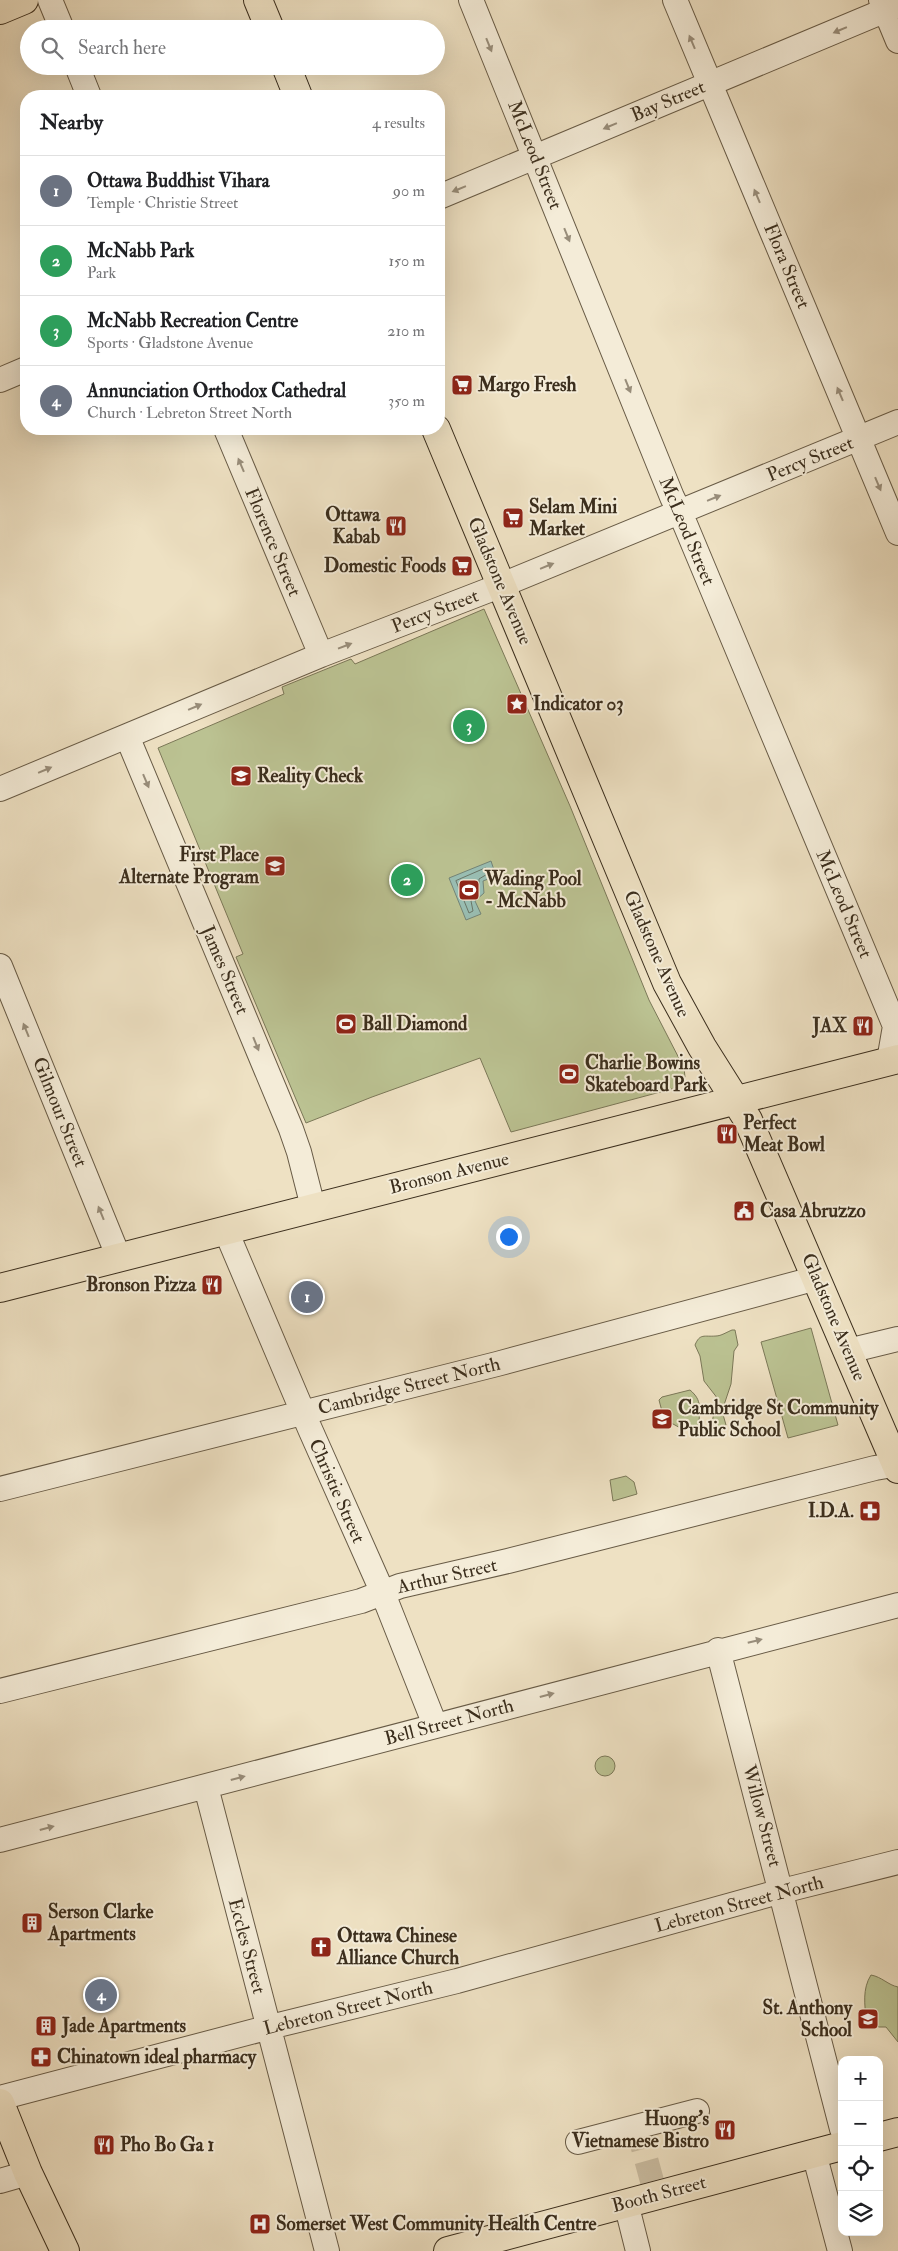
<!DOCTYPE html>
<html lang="en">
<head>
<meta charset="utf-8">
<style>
	body { margin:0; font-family:"IM FELL Double Pica",serif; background:#f6f6f6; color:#202124 }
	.controls { position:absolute; right:15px; bottom:15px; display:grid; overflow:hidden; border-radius:10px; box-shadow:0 5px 20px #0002 }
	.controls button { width:45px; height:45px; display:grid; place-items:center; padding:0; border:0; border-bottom:1px solid #e0e0e0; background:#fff; color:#202124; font:25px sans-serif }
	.you { position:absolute; left:508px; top:1236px; width:18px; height:18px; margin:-12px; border:4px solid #fff; border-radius:50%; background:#1a73e8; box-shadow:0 0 0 8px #1a73e833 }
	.badge { display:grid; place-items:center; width:32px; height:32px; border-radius:50%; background:#8f2418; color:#fff; font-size:16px; font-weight:700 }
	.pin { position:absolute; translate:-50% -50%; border:2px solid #fff; box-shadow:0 1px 5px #0006 }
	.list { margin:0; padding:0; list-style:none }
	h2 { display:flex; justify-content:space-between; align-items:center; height:65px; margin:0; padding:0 20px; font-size:21px }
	h2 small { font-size:16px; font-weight:400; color:#757577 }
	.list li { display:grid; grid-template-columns:32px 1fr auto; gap:15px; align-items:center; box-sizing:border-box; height:70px; padding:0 20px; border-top:1px solid #e0e0e0 }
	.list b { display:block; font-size:19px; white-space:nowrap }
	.list p { margin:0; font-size:16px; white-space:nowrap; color:#757577 }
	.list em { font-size:16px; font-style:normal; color:#757577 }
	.icon { flex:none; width:28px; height:28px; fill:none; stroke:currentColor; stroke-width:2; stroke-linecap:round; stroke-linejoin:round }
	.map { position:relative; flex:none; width:898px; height:2251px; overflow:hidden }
	.search { position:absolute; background:#fff; box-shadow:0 5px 20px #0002; left:20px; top:20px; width:425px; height:55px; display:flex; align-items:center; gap:12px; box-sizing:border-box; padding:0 18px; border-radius:28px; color:#757577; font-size:19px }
	.panel { position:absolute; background:#fff; box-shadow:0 5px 20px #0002; left:20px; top:90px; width:425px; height:345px; border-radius:20px }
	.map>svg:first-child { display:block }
</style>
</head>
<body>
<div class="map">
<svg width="898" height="2251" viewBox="0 0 898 2251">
	<rect width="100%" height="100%" fill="#eee1c3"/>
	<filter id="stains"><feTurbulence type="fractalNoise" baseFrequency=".004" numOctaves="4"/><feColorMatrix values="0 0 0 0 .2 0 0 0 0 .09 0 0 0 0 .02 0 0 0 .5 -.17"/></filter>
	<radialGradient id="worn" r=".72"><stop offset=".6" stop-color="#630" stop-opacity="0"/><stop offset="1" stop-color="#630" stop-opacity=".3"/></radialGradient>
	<path fill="#bbc292" stroke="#7b7858" d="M484,609L570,806L649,1000L684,1068L685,1077L679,1087L511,1132L480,1058L372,1097L306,1123L236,957L243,954L158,748L284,694L282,687L351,659L355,664Z
		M811,1328L838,1425L788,1438L761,1342Z
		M732,1330H735L738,1345L734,1351L731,1384L722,1411L726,1425L717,1436L711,1425L718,1399L704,1381L700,1356L695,1345C700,1333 704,1337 716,1336C721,1336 727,1332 732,1330Z
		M690,1390C703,1401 699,1409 699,1425L684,1430L664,1419L659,1400L662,1397Z
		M626,1476L634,1482L637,1494L613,1501L610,1480Z
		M595 1766a10 10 0 1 1 20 0a10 10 0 1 1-20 0Z
		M871,1975C882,1977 888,1985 898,1987V2042L886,2027H879L866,2020C865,2005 862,1989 871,1975Z"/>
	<path fill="#99beb3" stroke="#738477" d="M491,861L496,876L483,881L484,893L475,901L481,914L466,920L449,878Z"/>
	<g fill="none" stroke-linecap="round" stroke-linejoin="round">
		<path stroke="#6a7668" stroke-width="1" d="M486,868L489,873L479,879V891L471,901L473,911L469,913L456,881Z"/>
		<path stroke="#cabda2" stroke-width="24" stroke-dasharray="24 12" stroke-linecap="butt" d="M637,2126L652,2181"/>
		<g stroke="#685b46" stroke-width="26">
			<path id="minor" d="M50,0L62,29
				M471,0L672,497L685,524L895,1026L889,1061
				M675,0L898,533
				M881,0L898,41
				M77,66L89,96
				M439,197L898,5
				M0,380L26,369
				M226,429L321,655
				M127,736L291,1129L299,1152L313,1207
				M0,789L321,655L502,585L898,422
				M0,966L119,1258
				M226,1231L310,1429L382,1591L435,1725
				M848,1351L898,1339
				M0,1489L497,1364L817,1278
				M718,1650L842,2129
				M0,1691L361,1601L400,1586L508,1561L875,1468L898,1464
				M206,1787L327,2251
				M0,1840L898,1605
				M0,2098L270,2027L457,1981L782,1891L898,1862
				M578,2142L697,2111
				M814,2153L840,2251
				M0,2181L28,2173
				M626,2203L638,2251"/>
		</g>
		<g stroke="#3b2e1d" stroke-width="30">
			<path id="major" d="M258,0L270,29
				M0,10L24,0
				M286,66L298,96
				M436,429L667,983L702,1047L748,1120L898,1469
				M0,1288L898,1059
				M0,2103L28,2173L65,2251
				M879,2137L898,2132
				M448,2251L842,2146"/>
		</g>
		<use href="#minor" stroke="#f4ecd8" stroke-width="24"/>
		<use href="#major" stroke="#eee1c3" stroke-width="28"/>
	</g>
	<defs><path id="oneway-solid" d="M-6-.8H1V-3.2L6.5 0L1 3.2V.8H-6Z" transform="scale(1.25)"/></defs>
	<g fill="#988d7a">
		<use href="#oneway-solid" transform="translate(840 30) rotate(157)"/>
		<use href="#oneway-solid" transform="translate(692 42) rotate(-113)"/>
		<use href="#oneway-solid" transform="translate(489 45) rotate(68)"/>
		<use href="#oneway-solid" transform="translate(610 126) rotate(157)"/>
		<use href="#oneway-solid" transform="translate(459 189) rotate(158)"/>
		<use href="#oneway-solid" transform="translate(757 196) rotate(-113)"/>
		<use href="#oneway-solid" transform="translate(567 235) rotate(68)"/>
		<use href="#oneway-solid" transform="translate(628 386) rotate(68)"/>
		<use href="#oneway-solid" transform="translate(840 394) rotate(-113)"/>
		<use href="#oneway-solid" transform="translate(241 465) rotate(-113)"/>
		<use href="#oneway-solid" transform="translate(878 484) rotate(67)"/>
		<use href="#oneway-solid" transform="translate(714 498) rotate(-22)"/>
		<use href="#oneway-solid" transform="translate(547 566) rotate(-22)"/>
		<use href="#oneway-solid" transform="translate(345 646) rotate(-21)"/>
		<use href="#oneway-solid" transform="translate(195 707) rotate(-23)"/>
		<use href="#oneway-solid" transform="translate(45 770) rotate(-23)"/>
		<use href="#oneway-solid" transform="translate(146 781) rotate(67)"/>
		<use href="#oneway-solid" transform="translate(26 1030) rotate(-112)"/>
		<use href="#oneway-solid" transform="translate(256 1044) rotate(68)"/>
		<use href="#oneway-solid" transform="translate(101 1213) rotate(-112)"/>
		<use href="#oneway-solid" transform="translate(755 1641) rotate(-14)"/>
		<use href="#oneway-solid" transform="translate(547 1695) rotate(-15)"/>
		<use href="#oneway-solid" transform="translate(238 1778) rotate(-15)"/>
		<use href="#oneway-solid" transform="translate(47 1828) rotate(-15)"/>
	</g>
	<defs>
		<g id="supermarket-square" transform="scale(1.125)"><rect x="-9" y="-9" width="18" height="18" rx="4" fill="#8f2418" stroke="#f4ecd8"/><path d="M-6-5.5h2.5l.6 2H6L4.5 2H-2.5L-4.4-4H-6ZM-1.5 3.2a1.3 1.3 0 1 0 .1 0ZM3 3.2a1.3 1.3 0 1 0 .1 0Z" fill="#fff"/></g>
		<g id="restaurant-square" transform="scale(1.125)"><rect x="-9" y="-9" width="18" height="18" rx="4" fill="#8f2418" stroke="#f4ecd8"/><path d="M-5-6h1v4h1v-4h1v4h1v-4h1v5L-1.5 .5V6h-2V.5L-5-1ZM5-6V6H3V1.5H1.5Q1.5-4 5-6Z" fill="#fff"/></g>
		<g id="sight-square" transform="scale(1.125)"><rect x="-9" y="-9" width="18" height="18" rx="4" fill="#8f2418" stroke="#f4ecd8"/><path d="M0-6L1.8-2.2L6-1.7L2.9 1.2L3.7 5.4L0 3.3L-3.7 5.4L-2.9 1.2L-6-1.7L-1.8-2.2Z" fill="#fff"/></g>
		<g id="school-square" transform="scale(1.125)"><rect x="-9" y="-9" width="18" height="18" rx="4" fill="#8f2418" stroke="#f4ecd8"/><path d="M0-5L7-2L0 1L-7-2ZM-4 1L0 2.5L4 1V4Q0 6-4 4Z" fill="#fff"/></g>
		<g id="stadium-square" transform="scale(1.125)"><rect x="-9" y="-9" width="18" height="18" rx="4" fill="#8f2418" stroke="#f4ecd8"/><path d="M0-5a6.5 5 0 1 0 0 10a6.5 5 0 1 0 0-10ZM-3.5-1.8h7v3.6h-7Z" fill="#fff"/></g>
		<g id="civic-square" transform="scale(1.125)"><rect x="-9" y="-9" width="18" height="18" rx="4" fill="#8f2418" stroke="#f4ecd8"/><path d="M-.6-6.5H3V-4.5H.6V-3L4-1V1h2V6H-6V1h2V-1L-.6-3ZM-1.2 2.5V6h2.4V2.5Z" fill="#fff"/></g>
		<g id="pharmacy-square" transform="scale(1.125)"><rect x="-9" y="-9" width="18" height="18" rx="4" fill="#8f2418" stroke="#f4ecd8"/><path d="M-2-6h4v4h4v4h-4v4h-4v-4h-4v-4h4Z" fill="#fff"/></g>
		<g id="building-square" transform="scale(1.125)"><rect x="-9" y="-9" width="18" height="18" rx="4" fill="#8f2418" stroke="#f4ecd8"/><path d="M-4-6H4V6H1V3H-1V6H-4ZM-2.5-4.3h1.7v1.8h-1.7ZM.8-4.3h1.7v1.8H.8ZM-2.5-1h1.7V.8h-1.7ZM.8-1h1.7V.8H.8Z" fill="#fff"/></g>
		<g id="church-square" transform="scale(1.125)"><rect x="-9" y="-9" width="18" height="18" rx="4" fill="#8f2418" stroke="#f4ecd8"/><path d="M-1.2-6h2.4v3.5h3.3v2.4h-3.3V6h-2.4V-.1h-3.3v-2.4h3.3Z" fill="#fff"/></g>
		<g id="hospital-square" transform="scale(1.125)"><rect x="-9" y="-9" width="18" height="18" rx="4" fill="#8f2418" stroke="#f4ecd8"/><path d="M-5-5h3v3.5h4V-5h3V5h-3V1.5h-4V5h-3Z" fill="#fff"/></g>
	</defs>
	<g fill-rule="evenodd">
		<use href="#supermarket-square" x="462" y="385"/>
		<use href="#supermarket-square" x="513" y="518"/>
		<use href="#restaurant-square" x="396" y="526"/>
		<use href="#supermarket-square" x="462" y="566"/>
		<use href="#sight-square" x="517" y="704"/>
		<use href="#school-square" x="241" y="776"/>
		<use href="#school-square" x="275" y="866"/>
		<use href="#stadium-square" x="469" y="890"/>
		<use href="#stadium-square" x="346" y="1024"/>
		<use href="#restaurant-square" x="863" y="1026"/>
		<use href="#stadium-square" x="569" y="1074"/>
		<use href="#restaurant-square" x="727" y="1134"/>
		<use href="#civic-square" x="744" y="1211"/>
		<use href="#restaurant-square" x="212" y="1285"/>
		<use href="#school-square" x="662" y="1419"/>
		<use href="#pharmacy-square" x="870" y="1511"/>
		<use href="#building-square" x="32" y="1923"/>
		<use href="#church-square" x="321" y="1947"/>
		<use href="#school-square" x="868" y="2019"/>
		<use href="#building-square" x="46" y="2026"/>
		<use href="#pharmacy-square" x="41" y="2057"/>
		<use href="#restaurant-square" x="725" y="2130"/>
		<use href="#restaurant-square" x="104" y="2145"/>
		<use href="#hospital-square" x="260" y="2224"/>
	</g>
	<g text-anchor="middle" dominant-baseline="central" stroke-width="4" stroke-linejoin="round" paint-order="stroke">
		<g font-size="19" fill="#3b2e1d" stroke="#f4ecd8">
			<text transform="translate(668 101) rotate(-23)">Bay Street</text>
			<text transform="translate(535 155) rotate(68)">McLeod Street</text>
			<text transform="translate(787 266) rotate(67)">Flora Street</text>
			<text transform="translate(810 459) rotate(-22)">Percy Street</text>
			<text transform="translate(687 531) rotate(67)">McLeod Street</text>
			<text transform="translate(273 542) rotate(67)">Florence Street</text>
			<text transform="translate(500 581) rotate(67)">Gladstone Avenue</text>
			<text transform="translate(435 611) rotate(-21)">Percy Street</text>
			<text transform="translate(844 904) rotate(67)">McLeod Street</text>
			<text transform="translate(657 954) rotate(66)">Gladstone Avenue</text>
			<text transform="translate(225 970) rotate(67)">James Street</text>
			<text transform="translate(60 1112) rotate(68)">Gilmour Street</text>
			<text transform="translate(449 1173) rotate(-14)">Bronson Avenue</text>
			<text transform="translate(834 1317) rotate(67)">Gladstone Avenue</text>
			<text transform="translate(409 1386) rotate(-14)">Cambridge Street North</text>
			<text transform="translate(337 1491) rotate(66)">Christie Street</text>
			<text transform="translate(447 1576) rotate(-13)">Arthur Street</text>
			<text transform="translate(449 1722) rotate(-15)">Bell Street North</text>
			<text transform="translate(762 1816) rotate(75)">Willow Street</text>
			<text transform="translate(739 1904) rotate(-15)">Lebreton Street North</text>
			<text transform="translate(247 1946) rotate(75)">Eccles Street</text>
			<text transform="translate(348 2008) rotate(-14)">Lebreton Street North</text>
			<text transform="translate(659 2194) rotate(-15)">Booth Street</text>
		</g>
		<g font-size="19" font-weight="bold" fill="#3b2e1d" stroke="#f4ecd8" text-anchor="start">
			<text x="478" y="385">Margo Fresh</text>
			<text x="529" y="507">Selam Mini<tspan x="529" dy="22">Market</tspan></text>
			<text x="380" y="515" text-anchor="end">Ottawa<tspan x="380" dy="22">Kabab</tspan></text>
			<text x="446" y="566" text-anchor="end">Domestic Foods</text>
			<text x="533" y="704">Indicator 03</text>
			<text x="257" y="776">Reality Check</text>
			<text x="259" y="855" text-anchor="end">First Place<tspan x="259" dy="22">Alternate Program</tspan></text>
			<text x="485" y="879">Wading Pool<tspan x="485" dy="22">- McNabb</tspan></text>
			<text x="362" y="1024">Ball Diamond</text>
			<text x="847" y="1026" text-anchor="end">JAX</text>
			<text x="585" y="1063">Charlie Bowins<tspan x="585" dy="22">Skateboard Park</tspan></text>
			<text x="743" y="1123">Perfect<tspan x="743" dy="22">Meat Bowl</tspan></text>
			<text x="760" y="1211">Casa Abruzzo</text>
			<text x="196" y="1285" text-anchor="end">Bronson Pizza</text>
			<text x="678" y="1408">Cambridge St Community<tspan x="678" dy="22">Public School</tspan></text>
			<text x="854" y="1511" text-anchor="end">I.D.A.</text>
			<text x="48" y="1912">Serson Clarke<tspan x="48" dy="22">Apartments</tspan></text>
			<text x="337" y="1936">Ottawa Chinese<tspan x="337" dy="22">Alliance Church</tspan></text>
			<text x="852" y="2008" text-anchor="end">St. Anthony<tspan x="852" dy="22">School</tspan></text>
			<text x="62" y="2026">Jade Apartments</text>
			<text x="57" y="2057">Chinatown ideal pharmacy</text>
			<text x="709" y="2119" text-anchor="end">Huong's<tspan x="709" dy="22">Vietnamese Bistro</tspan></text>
			<text x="120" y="2145">Pho Bo Ga 1</text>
			<text x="276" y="2224">Somerset West Community Health Centre</text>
		</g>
	</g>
	<rect width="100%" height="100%" filter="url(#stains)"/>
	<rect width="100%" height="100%" fill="url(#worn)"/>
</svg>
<div class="controls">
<button>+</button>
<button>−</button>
<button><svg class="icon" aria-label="locate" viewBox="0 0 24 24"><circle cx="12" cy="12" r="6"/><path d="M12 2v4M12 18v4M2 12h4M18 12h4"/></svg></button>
<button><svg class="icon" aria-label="layers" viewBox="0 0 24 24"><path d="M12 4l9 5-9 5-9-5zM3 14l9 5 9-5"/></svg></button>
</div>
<div class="you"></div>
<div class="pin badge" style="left:307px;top:1297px;background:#6b7280">1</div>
<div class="pin badge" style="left:407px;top:880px;background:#2e9e5b">2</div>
<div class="pin badge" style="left:469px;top:726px;background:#2e9e5b">3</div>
<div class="pin badge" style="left:101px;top:1995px;background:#6b7280">4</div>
<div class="search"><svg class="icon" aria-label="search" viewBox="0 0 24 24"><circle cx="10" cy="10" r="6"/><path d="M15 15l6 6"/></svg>Search here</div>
<section class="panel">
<h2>Nearby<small>4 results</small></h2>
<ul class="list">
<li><span class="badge" style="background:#6b7280">1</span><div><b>Ottawa Buddhist Vihara</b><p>Temple · Christie Street</p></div><em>90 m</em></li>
<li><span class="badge" style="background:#2e9e5b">2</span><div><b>McNabb Park</b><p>Park</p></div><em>150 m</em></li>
<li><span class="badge" style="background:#2e9e5b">3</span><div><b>McNabb Recreation Centre</b><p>Sports · Gladstone Avenue</p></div><em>210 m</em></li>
<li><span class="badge" style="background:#6b7280">4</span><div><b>Annunciation Orthodox Cathedral</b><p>Church · Lebreton Street North</p></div><em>350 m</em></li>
</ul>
</section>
</div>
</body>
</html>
